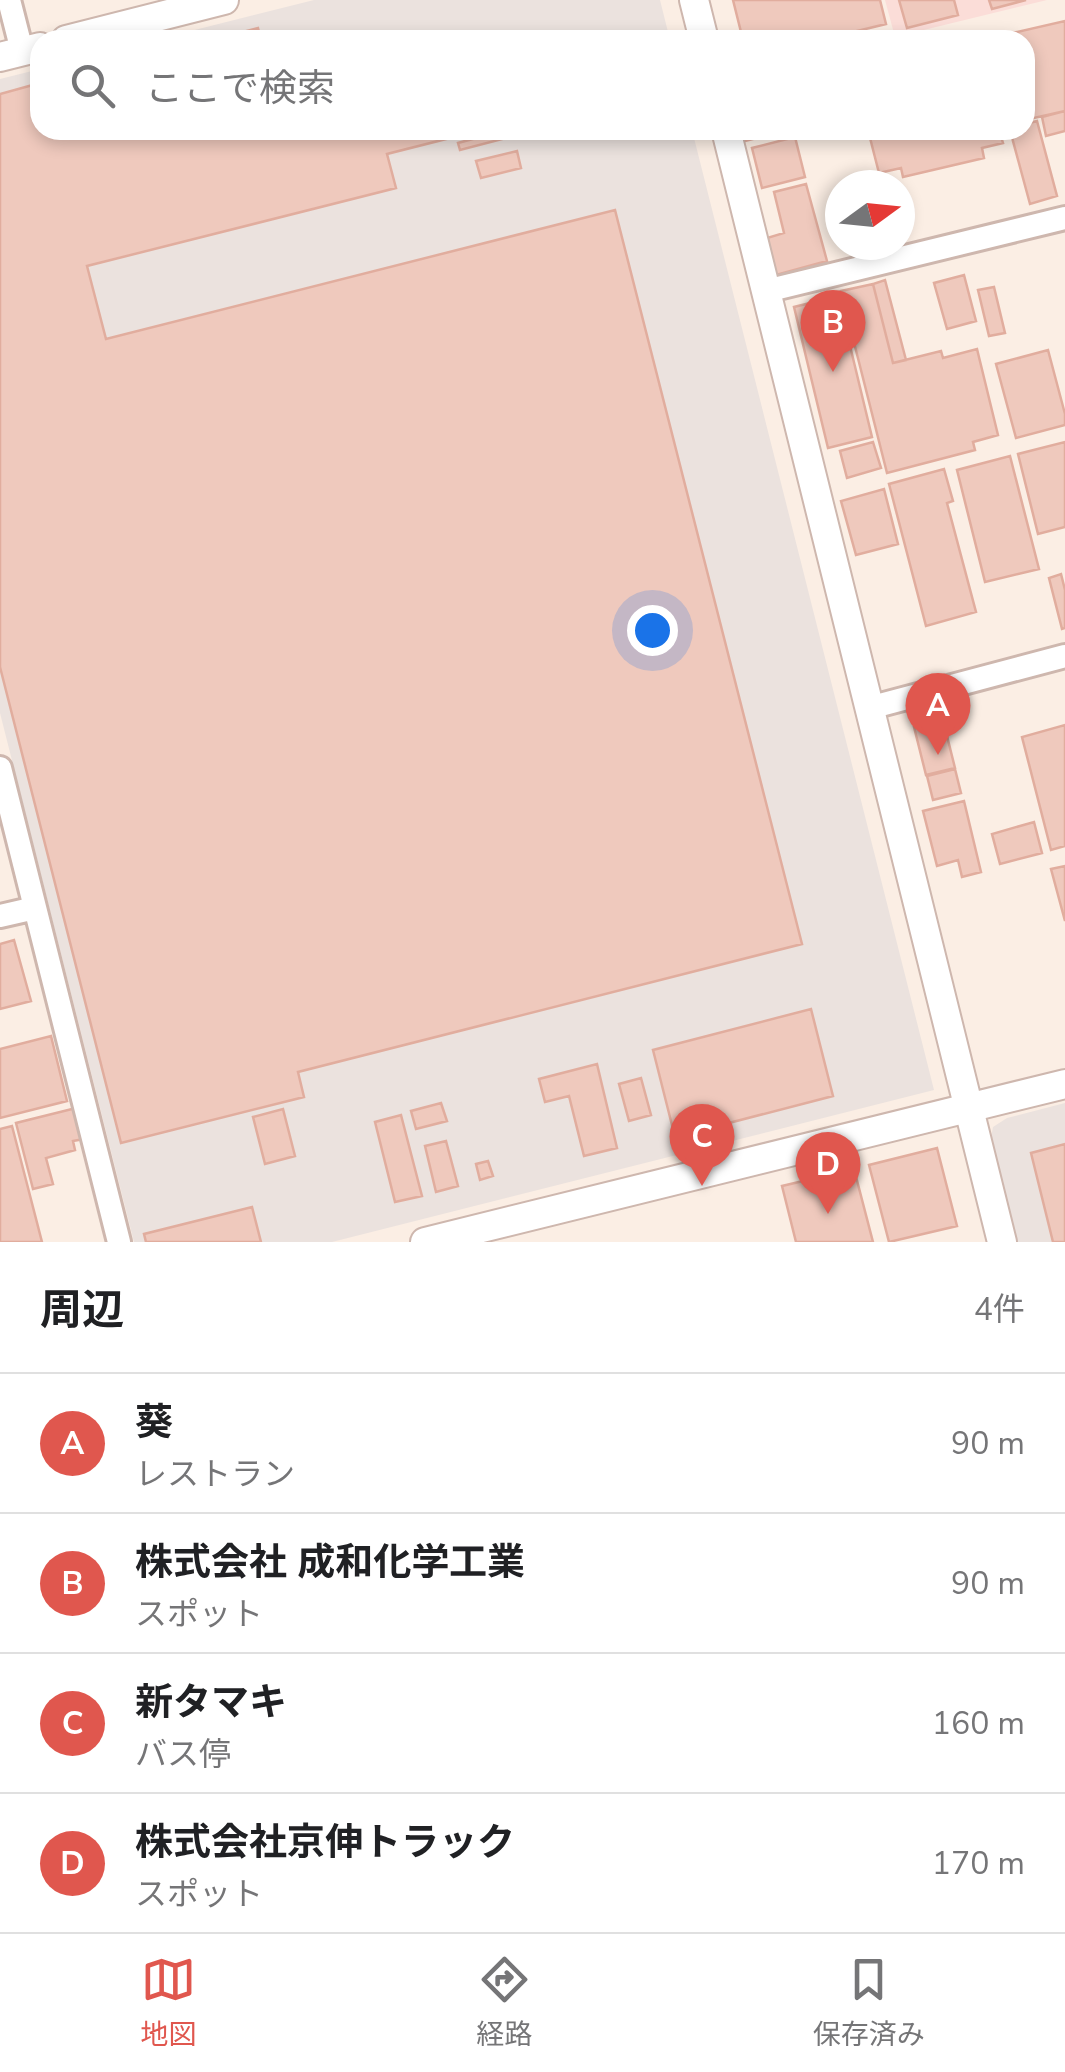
<!DOCTYPE html>
<html lang="ja">
<head>
<meta charset="utf-8">
<style>
	body { margin:0; font-family:"Nunito Sans","Noto Sans JP",sans-serif; background:#f2f2f2; color:#202124 }
	.compass { position:absolute; left:825px; top:170px; width:90px; height:90px; border-radius:50%; background:#fff; box-shadow:0 5px 15px #0003; rotate:75deg }
	.you { position:absolute; left:652px; top:630px; width:35px; height:35px; margin:-25px; border:8px solid #fff; border-radius:50%; background:#1a73e8; box-shadow:0 0 0 15px #1a73e833 }
	.badge { display:grid; place-items:center; width:65px; height:65px; border-radius:50%; background:#e0574e; color:#fff; font-size:32px; font-weight:700 }
	.pin { position:absolute; translate:-50% -82px; filter:drop-shadow(0 2px 5px #0008) }
	.pin::after { content:''; position:absolute; top:52px; width:35px; height:30px; background:inherit; clip-path:polygon(0 0,100% 0,50% 100%) }
	.list { margin:0; padding:0; list-style:none }
	h2 { display:flex; justify-content:space-between; align-items:center; height:130px; margin:0; padding:0 40px; font-size:42px }
	h2 small { font-size:32px; font-weight:400; color:#757577 }
	.list li { display:grid; grid-template-columns:65px 1fr auto; gap:30px; align-items:center; box-sizing:border-box; height:140px; padding:0 40px; border-top:2px solid #e0e0e0 }
	.list b { display:block; font-size:38px; white-space:nowrap }
	.list p { margin:0; font-size:32px; white-space:nowrap; color:#757577 }
	.list em { font-size:32px; font-style:normal; color:#757577 }
	.icon { flex:none; width:55px; height:55px; fill:none; stroke:currentColor; stroke-width:2; stroke-linecap:round; stroke-linejoin:round }
	.map { position:relative; flex:none; width:1065px; height:1242px; overflow:hidden }
	.search { position:absolute; background:#fff; box-shadow:0 5px 15px #0003; left:30px; right:30px; top:30px; height:110px; display:flex; align-items:center; gap:25px; box-sizing:border-box; padding:0 35px; border-radius:30px; color:#757577; font-size:38px }
	.sheet { height:690px; background:#fff }
	nav { display:flex; justify-content:space-around; align-items:center; box-sizing:border-box; height:140px; border-top:2px solid #e0e0e0; background:#fff; font-size:28px; color:#757577 }
	nav a { display:grid; justify-items:center; gap:5px }
	nav .on { color:#e0574e }
	.map>svg:first-child { display:block }
</style>
</head>
<body>
<div class="map">
<svg width="1065" height="1242" viewBox="0 0 1065 1242">
	<rect width="100%" height="100%" fill="#fbeee4"/>
	<path fill="#fbddd8" d="M885,0H1047L895,37Z"/>
	<path fill="#ebe2de" d="M314,0H660L670,40H155Z
		M40,69V130H692L934,1090L332,1242H134L0,713V79Z
		M1065,1103V1242H1011L988,1154L993,1127L1007,1118Z"/>
	<path fill="#efc9bd" stroke="#e1ad9e" stroke-width="2.5" d="M733,0H880L886,24L820,40H743Z
		M899,0H954L958,15L907,28Z
		M989,0H1026L992,9Z
		M1065,21V111L1025,120V40L987,39Z
		M258,28L261,40H212Z
		M40,83V130H443L446,139L387,154L396,188L87,266L106,339L615,210L802,944L298,1072L304,1097L121,1143L0,667V94Z
		M1065,111V131L1046,136L1042,117Z
		M1037,121L1057,196L1030,204L1010,130H1025V124Z
		M506,130L510,137L460,150L458,143Z
		M737,130H789L741,142Z
		M868,130H999L1003,143L982,148L984,158L903,177L901,168L879,173Z
		M795,137L805,177L762,188L752,148Z
		M517,151L521,168L481,178L476,161Z
		M806,184L827,261L776,275L767,238L784,233L774,192Z
		M964,275L976,321L947,329L934,283Z
		M885,280L906,360L893,363L873,284Z
		M873,284L893,363L941,351L943,358L977,349L998,435L973,442L975,450L887,473L841,291Z
		M994,287L1005,333L989,336L978,290Z
		M838,296L872,437L828,448L794,307Z
		M1048,350L1065,414V425L1016,438L996,364Z
		M873,442L881,468L847,478L840,451Z
		M1065,442V527L1038,534L1018,454Z
		M1010,456L1039,569L985,582L957,470Z
		M944,469L953,501L947,503L976,612L926,626L889,484Z
		M884,489L898,544L856,555L841,501Z
		M1061,574L1065,590V628L1062,629L1049,578Z
		M943,720L955,768L926,775L914,727Z
		M1065,725V846L1051,850L1022,737Z
		M955,769L961,793L933,800L927,776Z
		M964,801L981,872L962,877L958,860L937,866L923,811Z
		M1034,822L1042,853L1000,864L992,834Z
		M1065,866V921L1051,869Z
		M14,940L31,1001L0,1009V944Z
		M811,1009L833,1096L675,1137L653,1050Z
		M51,1036L67,1101L0,1118V1049Z
		M597,1064L617,1148L584,1156L569,1096L545,1102L539,1079Z
		M641,1078L651,1115L629,1121L619,1084Z
		M441,1103L447,1121L416,1129L411,1111Z
		M76,1108L84,1139L73,1141L75,1150L46,1158L53,1184L33,1189L16,1123Z
		M283,1109L295,1156L265,1164L253,1117Z
		M401,1115L422,1196L395,1202L375,1122Z
		M12,1126L42,1242H0V1129Z
		M446,1141L458,1186L436,1192L425,1146Z
		M1065,1144V1242H1053L1031,1153Z
		M937,1148L957,1226L889,1242L869,1165Z
		M488,1161L493,1176L480,1180L476,1164Z
		M854,1169L873,1242H796L782,1186Z
		M252,1207L261,1242H146L144,1234Z"/>
	<g fill="none" stroke-linecap="round" stroke-linejoin="round">
		<g stroke="#ceb7ae" stroke-width="28">
			<path id="minor" d="M9,0L22,51
				M766,291L1065,218
				M869,708L1065,656
				M0,768L119,1242
				M0,916L35,908"/>
		</g>
		<g stroke="#ceb7ae" stroke-width="32">
			<path id="tertiary" d="M694,0L704,40
				M66,40L224,0
				M0,57L40,47
				M726,130L1002,1242
				M425,1242L1065,1084"/>
		</g>
		<use href="#minor" stroke="#fff" stroke-width="22"/>
		<use href="#tertiary" stroke="#fff" stroke-width="28"/>
	</g>
</svg>
<svg class="compass" viewBox="-18 -18 36 36"><path d="M0-13l5 13h-10z" fill="#e53935"/><path d="M0 13l5-13h-10z" fill="#757577"/></svg>
<div class="you"></div>
<div class="pin badge" style="left:938px;top:755px">A</div>
<div class="pin badge" style="left:833px;top:372px">B</div>
<div class="pin badge" style="left:702px;top:1186px">C</div>
<div class="pin badge" style="left:828px;top:1214px">D</div>
<div class="search"><svg class="icon" aria-label="search" viewBox="0 0 24 24"><circle cx="10" cy="10" r="6"/><path d="M15 15l6 6"/></svg>ここで検索</div>
</div>
<section class="sheet">
<h2>周辺<small>4件</small></h2>
<ul class="list">
<li><span class="badge">A</span><div><b>葵</b><p>レストラン</p></div><em>90 m</em></li>
<li><span class="badge">B</span><div><b>株式会社 成和化学工業</b><p>スポット</p></div><em>90 m</em></li>
<li><span class="badge">C</span><div><b>新タマキ</b><p>バス停</p></div><em>160 m</em></li>
<li><span class="badge">D</span><div><b>株式会社京伸トラック</b><p>スポット</p></div><em>170 m</em></li>
</ul>
</section>
<nav>
<a class="on"><svg class="icon" aria-label="map" viewBox="0 0 24 24"><path d="M3 6l6-2 6 2 6-2v14l-6 2-6-2-6 2zM9 4v14M15 6v14"/></svg>地図</a>
<a><svg class="icon" aria-label="directions" viewBox="0 0 24 24"><path d="M12 3l9 9-9 9-9-9zM9 14v-3h6M13 9l2 2-2 2"/></svg>経路</a>
<a><svg class="icon" aria-label="saved" viewBox="0 0 24 24"><path d="M7 4h10v16l-5-4-5 4z"/></svg>保存済み</a>
</nav>
</body>
</html>
